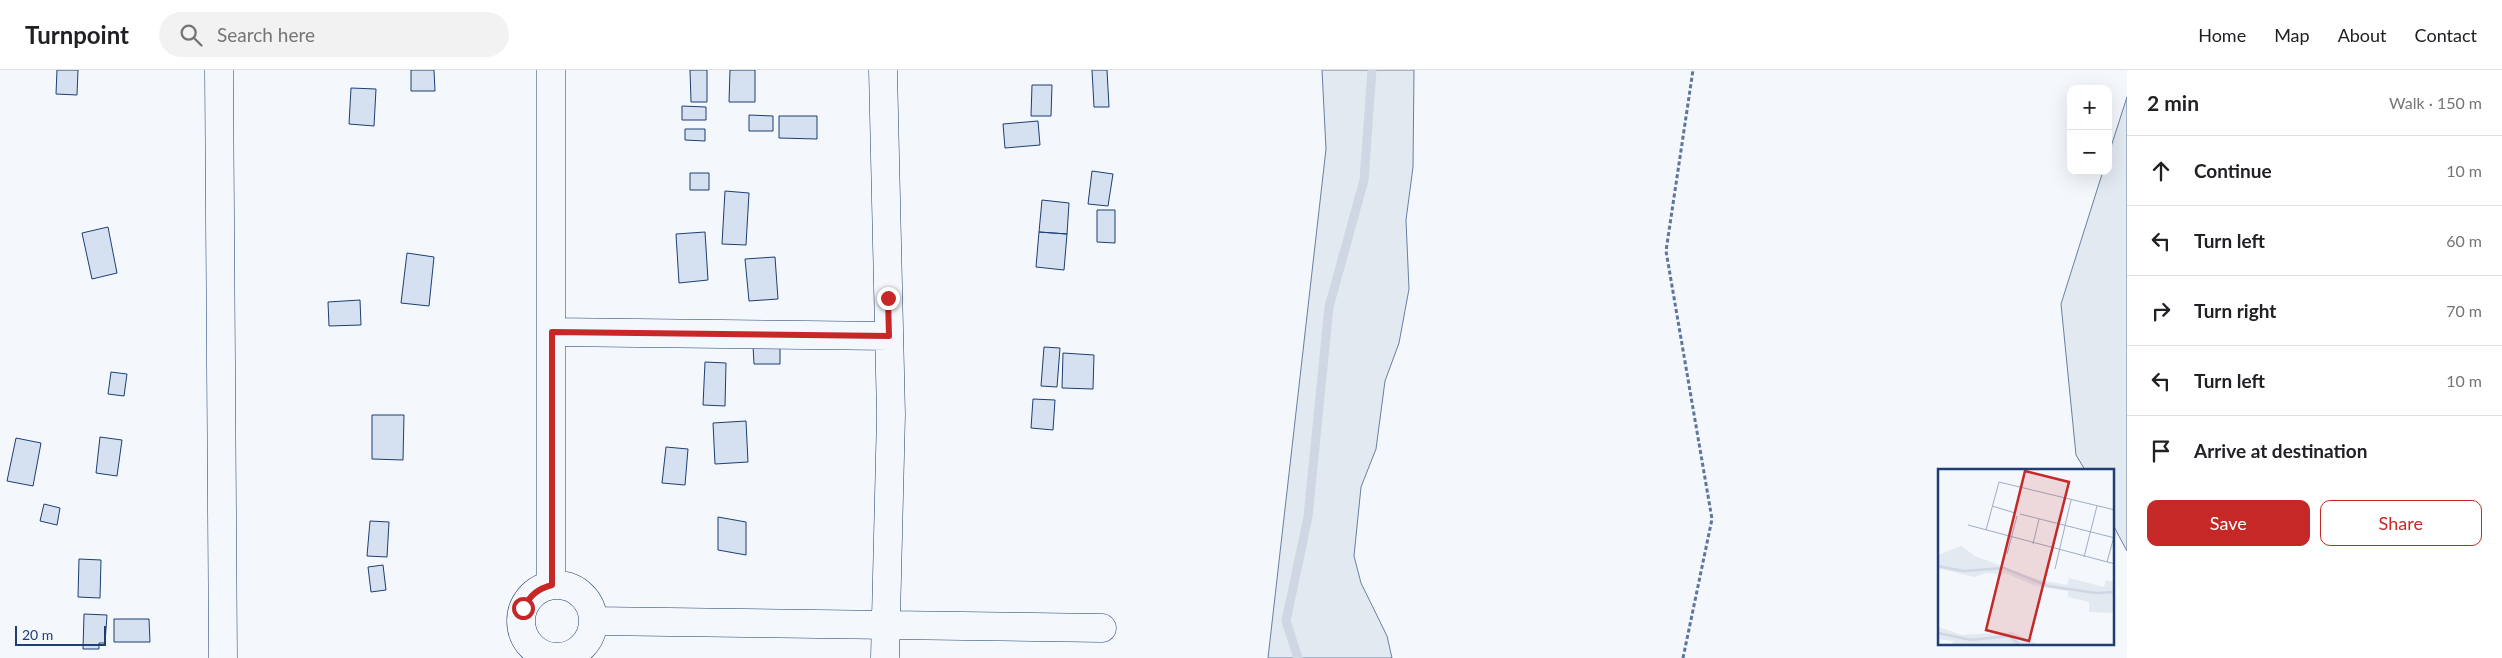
<!DOCTYPE html>
<html lang="en">
<head>
<meta charset="utf-8">
<style>
	body { margin:0; font-family:Lato,sans-serif; background:#f2f2f2; color:#202124 }
	.controls { position:absolute; right:15px; top:15px; display:grid; overflow:hidden; border-radius:10px; box-shadow:0 5px 20px #0002 }
	.controls button { width:45px; height:45px; display:grid; place-items:center; padding:0; border:0; border-bottom:1px solid #e0e0e0; background:#fff; color:#202124; font:25px sans-serif }
	.scale { position:absolute; left:15px; bottom:12px; width:91px; box-sizing:border-box; padding-left:5px; border:2px solid #1d3f73; border-top:0; font-size:14px; line-height:18px; white-space:nowrap; color:#1d3f73; -webkit-text-stroke:4px #f4f7fb; paint-order:stroke }
	.stop { position:absolute; width:15px; height:15px; margin:-11px; border:4px solid #c62828; border-radius:50%; background:#fff }
	.stop.end { background:#c62828; border-color:#fff; box-shadow:0 1px 5px #0008 }
	.list { margin:0; padding:0; list-style:none }
	h2 { display:flex; justify-content:space-between; align-items:center; height:65px; margin:0; padding:0 20px; font-size:21px }
	h2 small { font-size:16px; font-weight:400; color:#757577 }
	.list li { display:grid; grid-template-columns:32px 1fr auto; gap:15px; align-items:center; box-sizing:border-box; height:70px; padding:0 20px; border-top:1px solid #e0e0e0 }
	.list b { display:block; font-size:19px; white-space:nowrap }
	.list em { font-size:16px; font-style:normal; color:#757577 }
	.actions { display:flex; gap:10px; padding:15px 20px }
	.actions a { flex:1; padding:11px 0; border:1px solid #c62828; border-radius:10px; text-align:center; font-size:18px; color:#c62828 }
	.actions .main { background:#c62828; color:#fff }
	.icon { flex:none; width:28px; height:28px; fill:none; stroke:currentColor; stroke-width:2; stroke-linecap:round; stroke-linejoin:round }
	.map { position:relative; flex:none; width:2127px; height:588px; overflow:hidden }
	header { display:flex; align-items:center; gap:30px; box-sizing:border-box; height:70px; padding:0 25px; background:#fff; border-bottom:1px solid #e0e0e0 }
	header strong { font-size:24px }
	nav { display:flex; gap:28px; margin-inline-start:auto; font-size:18px }
	.search { width:350px; height:45px; background:#f2f2f2; display:flex; align-items:center; gap:12px; box-sizing:border-box; padding:0 18px; border-radius:28px; color:#757577; font-size:19px }
	main { display:flex }
	aside { flex:1; background:#fff }
	.map>svg:first-child { display:block }
</style>
</head>
<body>
<header>
<strong>Turnpoint</strong>
<div class="search"><svg class="icon" aria-label="search" viewBox="0 0 24 24"><circle cx="10" cy="10" r="6"/><path d="M15 15l6 6"/></svg>Search here</div>
<nav><a>Home</a><a>Map</a><a>About</a><a>Contact</a></nav>
</header>
<main>
<div class="map">
<svg width="2127" height="588" viewBox="0 0 2127 588">
	<rect width="100%" height="100%" fill="#f4f7fb"/>
	<path fill="#e3e9f0" stroke="#687fa3" d="M1322,0H1414L1413,97L1406,150L1409,219L1399,273L1385,311L1376,379L1361,417L1354,486L1361,513L1387,566L1392,588H1268L1326,79Z
		M2127,27V481L2113,455V400H2085L2076,385L2061,234L2103,101H2108V86Z"/>
	<g fill="none" stroke-linecap="round" stroke-linejoin="round">
		<path stroke="#cfd7e4" stroke-width="9" d="M1298,588L1286,551L1308,447L1329,237L1364,110L1372,0"/>
	</g>
	<path fill="#d5e0f0" stroke="#1d3f73" d="M57,0H78L77,25L56,24Z
		M411,0H434L435,21H411Z
		M690,0H707V32H691Z
		M730,0H755V32H729Z
		M1092,0H1107L1109,37H1094Z
		M1032,15H1052L1051,46H1031Z
		M351,18L376,19L374,56L349,54Z
		M682,36L706,37V50H682Z
		M749,45L773,46V61H749Z
		M779,46H817V69L779,68Z
		M1038,51L1040,75L1005,78L1003,54Z
		M685,59H705V71L685,70Z
		M1092,101L1113,104L1108,136L1088,134Z
		M690,103H709V120H690Z
		M725,121L749,123L746,175L722,174Z
		M1042,130L1069,133L1067,164L1039,162Z
		M1097,140H1115V173L1097,172Z
		M108,157L117,203L92,209L82,163Z
		M705,162L708,210L679,213L676,164Z
		M1039,162L1067,164L1064,200L1036,197Z
		M407,183L434,187L429,236L401,233Z
		M775,187L778,229L749,231L745,189Z
		M360,230L361,255L329,256L328,232Z
		M753,276H780V294H754Z
		M1044,277L1060,278L1057,317L1041,316Z
		M1063,283L1094,285L1093,319L1062,318Z
		M705,292L726,293L725,336L703,335Z
		M111,302L127,304L124,326L108,324Z
		M1033,329L1055,330L1053,360L1031,358Z
		M372,345H404L403,390L372,389Z
		M746,351L748,392L715,394L713,353Z
		M100,367L122,370L117,406L96,403Z
		M16,368L41,373L33,416L7,411Z
		M666,377L688,379L685,415L662,413Z
		M44,434L60,438L57,455L40,451Z
		M718,447L746,452V485L718,480Z
		M370,451L389,452L387,487L367,486Z
		M79,489L101,490L100,528L78,527Z
		M383,495L386,520L371,522L368,497Z
		M84,544L107,545L105,573H99V579H83Z
		M114,549H149L150,572H114Z"/>
	<g fill="none" stroke-linecap="round" stroke-linejoin="round">
		<g stroke="#1d3f73" stroke-width="29">
			<path id="minor" d="M219,0L223,588
				M551,0V515
				M883,0L891,345L885,588
				M552,262L889,266
				M521 551a36 36 0 1 1 72 0a36 36 0 1 1-72 0Z
				M593,551L1102,558"/>
		</g>
		<path stroke="#5e769c" stroke-width="3" stroke-dasharray="4 2.5" stroke-linecap="butt" d="M1683,588L1712,449L1666,181L1693,0"/>
		<use href="#minor" stroke="#f4f7fb" stroke-width="28"/>
	</g>
	<g fill="none" stroke-linecap="round" stroke-linejoin="round">
		<path stroke="#c62828" stroke-width="6" d="M523,538C531,525 537,519 552,515V262L889,266L888,228"/>
	</g>
	<g transform="translate(1938 399)">
		<rect width="176" height="176" fill="#f4f7fb"/>
		<path d="M23,77L37,87L101,111L129,116L131,109L166,118L168,111L176,113V144L151,143V133L130,128V122L98,117L70,105L48,104L36,108L0,99V86ZM0,158L24,166L75,163L101,176H14L15,172L0,170Z" fill="#e3e9f0"/>
		<path fill="none" stroke="#cfd7e4" stroke-width="2.5" d="M0,97L25,102L66,99L110,117L158,124L177,123M0,164L33,171L71,167L82,176"/>
		<path fill="none" stroke="#9eadc5" stroke-width="1" d="M54,37L77,44M82,45L177,69M30,56L177,95M48,61L61,13L177,41M95,75L101,50M69,85L79,47M146,88L159,37M169,93L177,64M117,100L133,31"/>
		<path fill="#c62828" fill-opacity="0.15" stroke="#c62828" stroke-width="2.5" d="M87,2L131,13L91,172L48,161Z"/>
		<rect width="176" height="176" fill="none" stroke="#1d3f73" stroke-width="2.5"/>
	</g>
</svg>
<div class="controls">
<button>+</button>
<button>−</button>
</div>
<div class="scale">20 m</div>
<div class="stop" style="left:523px;top:538px"></div>
<div class="stop end" style="left:888px;top:228px"></div>
</div>
<aside>
<h2>2 min<small>Walk · 150 m</small></h2>
<ul class="list">
<li><svg class="icon" aria-label="ahead" viewBox="0 0 24 24"><path d="M12 20V5M6 11l6-6 6 6"/></svg><div><b>Continue</b></div><em>10 m</em></li>
<li><svg class="icon" aria-label="left" viewBox="0 0 24 24"><path d="M17 20v-9H6M10 6l-5 5 5 5"/></svg><div><b>Turn left</b></div><em>60 m</em></li>
<li><svg class="icon" aria-label="right" viewBox="0 0 24 24"><path d="M7 20v-9h11M14 6l5 5-5 5"/></svg><div><b>Turn right</b></div><em>70 m</em></li>
<li><svg class="icon" aria-label="left" viewBox="0 0 24 24"><path d="M17 20v-9H6M10 6l-5 5 5 5"/></svg><div><b>Turn left</b></div><em>10 m</em></li>
<li><svg class="icon" aria-label="arrive" viewBox="0 0 24 24"><path d="M6 21V4h12l-3 4 3 4H6"/></svg><div><b>Arrive at destination</b></div></li>
</ul>
<div class="actions"><a class="main">Save</a><a>Share</a></div>
</aside>
</main>
</body>
</html>
